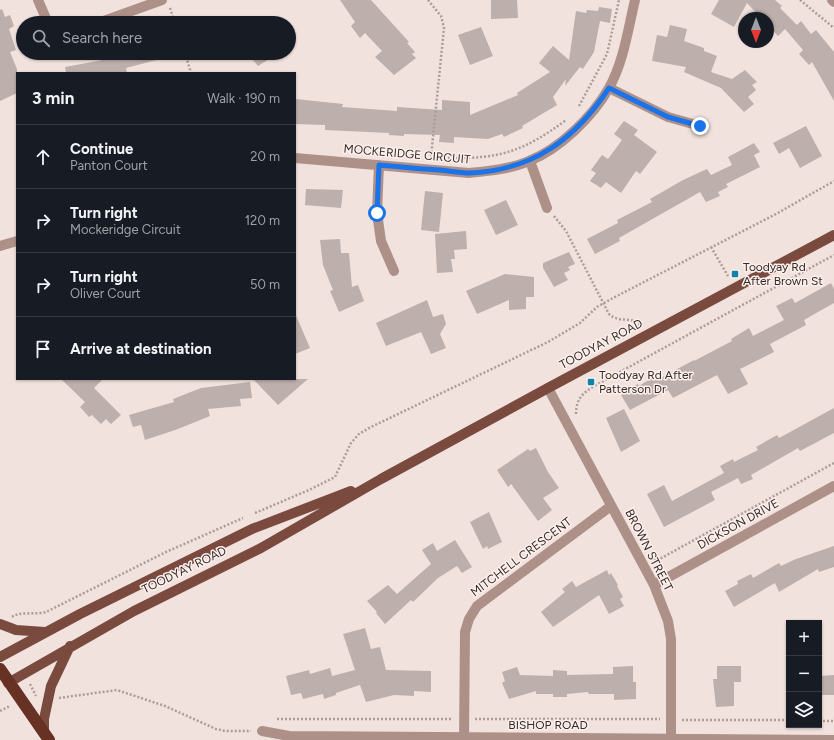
<!DOCTYPE html>
<html lang="en">
<head>
<meta charset="utf-8">
<style>
	body { margin:0; font-family:Figtree,sans-serif; background:#242831; color:#f1f3f6 }
	.controls { position:absolute; right:12px; bottom:12px; display:grid; overflow:hidden; border-radius:0px; box-shadow:0 1px 3px #0004 }
	.controls button { width:36px; height:36px; display:grid; place-items:center; padding:0; border:0; border-bottom:1px solid #363941; background:#171b24; color:#f1f3f6; font:20px sans-serif }
	.compass { position:absolute; left:738px; top:12px; width:36px; height:36px; border-radius:50%; background:#171b24; box-shadow:0 1px 3px #0004; rotate:180deg }
	.stop { position:absolute; width:12px; height:12px; margin:-9px; border:3px solid #1a73e8; border-radius:50%; background:#fff }
	.stop.end { background:#1a73e8; border-color:#fff; box-shadow:0 1px 4px #0008 }
	.list { margin:0; padding:0; list-style:none }
	h2 { display:flex; justify-content:space-between; align-items:center; height:52px; margin:0; padding:0 16px; font-size:17px }
	h2 small { font-size:13px; font-weight:400; color:#9ea1a6 }
	.list li { display:grid; grid-template-columns:26px 1fr auto; gap:12px; align-items:center; box-sizing:border-box; height:64px; padding:0 16px; border-top:1px solid #363941 }
	.list b { display:block; font-size:15px; white-space:nowrap }
	.list p { margin:0; font-size:13px; white-space:nowrap; color:#9ea1a6 }
	.list em { font-size:13px; font-style:normal; color:#9ea1a6 }
	.icon { flex:none; width:22px; height:22px; fill:none; stroke:currentColor; stroke-width:2; stroke-linecap:round; stroke-linejoin:round }
	.map { position:relative; flex:none; width:834px; height:740px; overflow:hidden }
	.search { position:absolute; background:#171b24; box-shadow:0 1px 3px #0004; left:16px; top:16px; width:280px; height:44px; display:flex; align-items:center; gap:10px; box-sizing:border-box; padding:0 14px; border-radius:22px; color:#9ea1a6; font-size:15px }
	.panel { position:absolute; background:#171b24; box-shadow:0 1px 3px #0004; left:16px; top:72px; width:280px; height:308px; border-radius:0px }
	.map>svg:first-child { display:block }
</style>
</head>
<body>
<div class="map">
<svg width="834" height="740" viewBox="0 0 834 740">
	<rect width="100%" height="100%" fill="#f1e2de"/>
	<path fill="#bdafab" d="M340,0H371L409,42L407,43L415,52L412,54L416,58L394,75L375,57L382,51L365,33L360,38L351,26L355,22Z
		M491,0H517L518,18L491,19Z
		M719,0H775L782,6L780,8L797,25L801,21L811,34L816,30L834,52V101L812,62L809,65L799,54L803,50L785,29L778,36L768,25V18H761L747,3L734,27L711,14Z
		M599,7L612,9L610,23L600,21L594,52L583,69L580,67L565,86L566,79L553,97L557,105L522,126L523,128L504,137L502,134L488,139L454,137V143L439,142L440,135L404,134V136L389,135V133L325,130V125L295,124V99L343,104L342,107L397,111V107L442,110V100L470,102V115L518,95L517,93L550,72L539,63L553,46L569,60L576,11L586,13L587,10L598,11Z
		M2,9L5,17L10,15L14,26L9,29L16,50L10,52L17,69V93L0,101V10Z
		M670,25L687,29L684,41L704,48V51L717,56L711,72L732,79L745,70L757,82L752,85L756,90L748,97L754,104L744,112L721,88L684,72L686,67L652,61L657,35L667,37Z
		M481,27L493,56L470,65L458,35Z
		M101,53H168V57L126,68L127,73H66L65,67L103,60Z
		M247,53H279L258,66Z
		M624,121L638,130L634,135L657,152L640,174L636,171L621,193L606,182L601,188L590,181L596,173L591,170L602,155L608,159L622,140L614,134Z
		M806,126L822,156L800,168L789,148L779,154L773,143Z
		M754,143L760,152L754,155L760,167L726,184L728,187L718,192L720,196L706,202L700,192L619,238L620,241L595,254L587,239L618,223L617,220L652,202L650,199L683,180L707,169L711,175L732,165L728,157Z
		M306,189L343,190L341,208L305,205Z
		M425,191L443,193L439,232L421,230Z
		M506,200L518,225L496,235L484,210Z
		M466,231L467,249L454,250L455,259H451L453,272L437,273L435,234Z
		M340,239L341,253H349L352,287L358,285L364,301L339,312L330,291L333,290L323,265L320,240Z
		M569,252L575,264L568,267L570,270L564,273L568,280L554,287L543,268V263Z
		M505,274L534,277V297H526V309L509,310V300L477,314L466,291Z
		M831,283L834,289V303L804,320L806,325L770,344L774,352L740,369L748,384L728,394L717,375L673,398L668,390L630,410L621,395L629,391L628,389L638,384L639,386L655,376L657,380L694,360V361L732,341L731,339L749,328L753,336L784,320L776,306L792,298L795,303Z
		M427,300L433,317L443,314L446,324L440,334L446,348L431,354L421,332L386,346L376,323Z
		M295,313L310,348L295,354Z
		M61,379H103L94,388L121,415L111,424L106,419L101,424L92,415L89,417L80,407L85,402Z
		M253,379H308L278,405Z
		M250,382L252,398L240,399L241,406L208,409L210,416L178,429L145,440L141,425L133,427L129,415L174,402L173,399L201,388Z
		M834,408V433L800,451L798,448L751,475L753,479L741,484L738,478L711,492L715,500L664,527L647,494L664,485L672,501L724,473L720,466L733,459L734,462L758,450L756,447L777,435L779,438Z
		M624,409L640,441L621,452L606,418Z
		M536,448L548,472L559,488L543,498L552,510L538,521L511,484L508,487L497,470L528,449L530,451Z
		M489,512L502,542L488,549L487,546L483,549L470,522Z
		M455,540L472,567L462,573L457,566L438,578L413,602L411,600L385,624L376,613L377,612L367,601L388,585L397,594L431,564L422,550L433,543L437,551Z
		M834,546V567L819,572L818,569L779,592L775,583L734,607L725,591L738,584L737,581L751,574L753,578L779,563L781,566L796,559Z
		M607,570L609,575L611,573L618,585L617,586L623,597L620,599L624,606L609,614L599,595L553,627L541,612L565,592L562,589L572,581L576,587Z
		M365,628L371,649L380,647L386,670L431,671V692L414,691V696L394,695L366,702L360,685L336,693V695L324,699L323,694L303,699L301,693L291,695L286,676L309,670L310,674L330,668L332,676L355,670L343,634Z
		M633,666V682H636V699L614,700V694H589L588,692L567,694V697H553V694H536V691L509,699L502,683L505,681L502,672L517,667L520,675L553,676V670L567,671V675L613,674V667Z
		M717,666H741V682H734V706L716,707L713,679H717Z
		M834,675V695H819V676Z"/>
	<g fill="none" stroke-linecap="round" stroke-linejoin="round">
		<path stroke="#a99e9a" stroke-width="2.5" stroke-dasharray="2 2" stroke-linecap="butt" d="M428,0L441,16L444,28L431,157
			M800,0L834,28
			M170,8L175,23
			M185,53L191,73
			M579,106L607,54L619,0
			M448,158C501,159 524,151 566,120
			M554,216L566,231L609,314C619,324 633,315 641,326
			M711,247L728,276
			M576,414C576,398 584,392 596,385L834,255
			M255,513L309,490L335,477L351,443L359,434L371,427L548,342L580,323L597,307L613,298L776,214L834,181
			M654,559L656,561L834,463
			M12,617C20,611 36,615 46,612L166,552L243,518
			M30,684L36,696
			M59,698L117,690L165,706L216,729L225,731H251
			M0,711L10,706
			M277,719H452
			M475,719H660
			M682,720H789
			M819,721H834"/>
		<path stroke="#ad9189" stroke-width="10" d="M38,0L48,23
			M832,0L834,2
			M98,23L162,0
			M609,88L668,117L700,126
			M295,158L469,173C489,171 511,169 529,161C560,149 593,116 609,88C624,61 628,29 635,0
			M530,161L547,208
			M379,165L377,213L381,241L394,271
			M0,246L17,241
			M548,388L654,585L668,621L671,639V739
			M654,585L834,486
			M262,731L289,736L834,740
			M464,740L465,632L469,619L477,606L611,506"/>
		<path stroke="#7a4a3e" stroke-width="10" d="M0,624L16,630L45,632
			M0,657L80,614L252,529L351,491
			M8,683L134,611L261,548L381,479L548,388L834,235
			M44,733V719L51,686L70,646"/>
		<path stroke="#673124" stroke-width="12" d="M0,669L49,740"/>
	</g>
	<g fill="none" stroke-linecap="round" stroke-linejoin="round">
		<path stroke="#1a73e8" stroke-width="5" d="M377,213L379,165C400,167 420,169 440,170C450,171 460,173 470,173C534,170 575,139 609,88L668,117L700,126"/>
	</g>
	<g fill="#0e84aa" stroke="#feefeb" stroke-width="1.5">
		<rect x="731" y="270" width="8" height="8" rx="2"/>
		<rect x="587" y="378" width="8" height="8" rx="2"/>
	</g>
	<g text-anchor="middle" dominant-baseline="central" stroke-width="3" stroke-linejoin="round" paint-order="stroke">
		<g font-size="12" fill="#312c2a" stroke="#feefeb">
			<text transform="translate(407 154) rotate(5)">MOCKERIDGE CIRCUIT</text>
			<text transform="translate(601 344) rotate(-28)">TOODYAY ROAD</text>
			<text transform="translate(738 524) rotate(-29)">DICKSON DRIVE</text>
			<text transform="translate(649 550) rotate(63)">BROWN STREET</text>
			<text transform="translate(521 557) rotate(-37)">MITCHELL CRESCENT</text>
			<text transform="translate(184 570) rotate(-26)">TOODYAY ROAD</text>
			<text x="548" y="725">BISHOP ROAD</text>
		</g>
		<g font-size="12" fill="#312c2a" stroke="#feefeb" text-anchor="start">
			<text x="743" y="267">Toodyay Rd<tspan x="743" dy="14">After Brown St</tspan></text>
			<text x="599" y="375">Toodyay Rd After<tspan x="599" dy="14">Patterson Dr</tspan></text>
		</g>
	</g>
</svg>
<div class="controls">
<button>+</button>
<button>−</button>
<button><svg class="icon" aria-label="layers" viewBox="0 0 24 24"><path d="M12 4l9 5-9 5-9-5zM3 14l9 5 9-5"/></svg></button>
</div>
<svg class="compass" viewBox="-18 -18 36 36"><path d="M0-13l5 13h-10z" fill="#e53935"/><path d="M0 13l5-13h-10z" fill="#9ea1a6"/></svg>
<div class="stop" style="left:377px;top:213px"></div>
<div class="stop end" style="left:700px;top:126px"></div>
<div class="search"><svg class="icon" aria-label="search" viewBox="0 0 24 24"><circle cx="10" cy="10" r="6"/><path d="M15 15l6 6"/></svg>Search here</div>
<section class="panel">
<h2>3 min<small>Walk · 190 m</small></h2>
<ul class="list">
<li><svg class="icon" aria-label="ahead" viewBox="0 0 24 24"><path d="M12 20V5M6 11l6-6 6 6"/></svg><div><b>Continue</b><p>Panton Court</p></div><em>20 m</em></li>
<li><svg class="icon" aria-label="right" viewBox="0 0 24 24"><path d="M7 20v-9h11M14 6l5 5-5 5"/></svg><div><b>Turn right</b><p>Mockeridge Circuit</p></div><em>120 m</em></li>
<li><svg class="icon" aria-label="right" viewBox="0 0 24 24"><path d="M7 20v-9h11M14 6l5 5-5 5"/></svg><div><b>Turn right</b><p>Oliver Court</p></div><em>50 m</em></li>
<li><svg class="icon" aria-label="arrive" viewBox="0 0 24 24"><path d="M6 21V4h12l-3 4 3 4H6"/></svg><div><b>Arrive at destination</b></div></li>
</ul>
</section>
</div>
</body>
</html>
